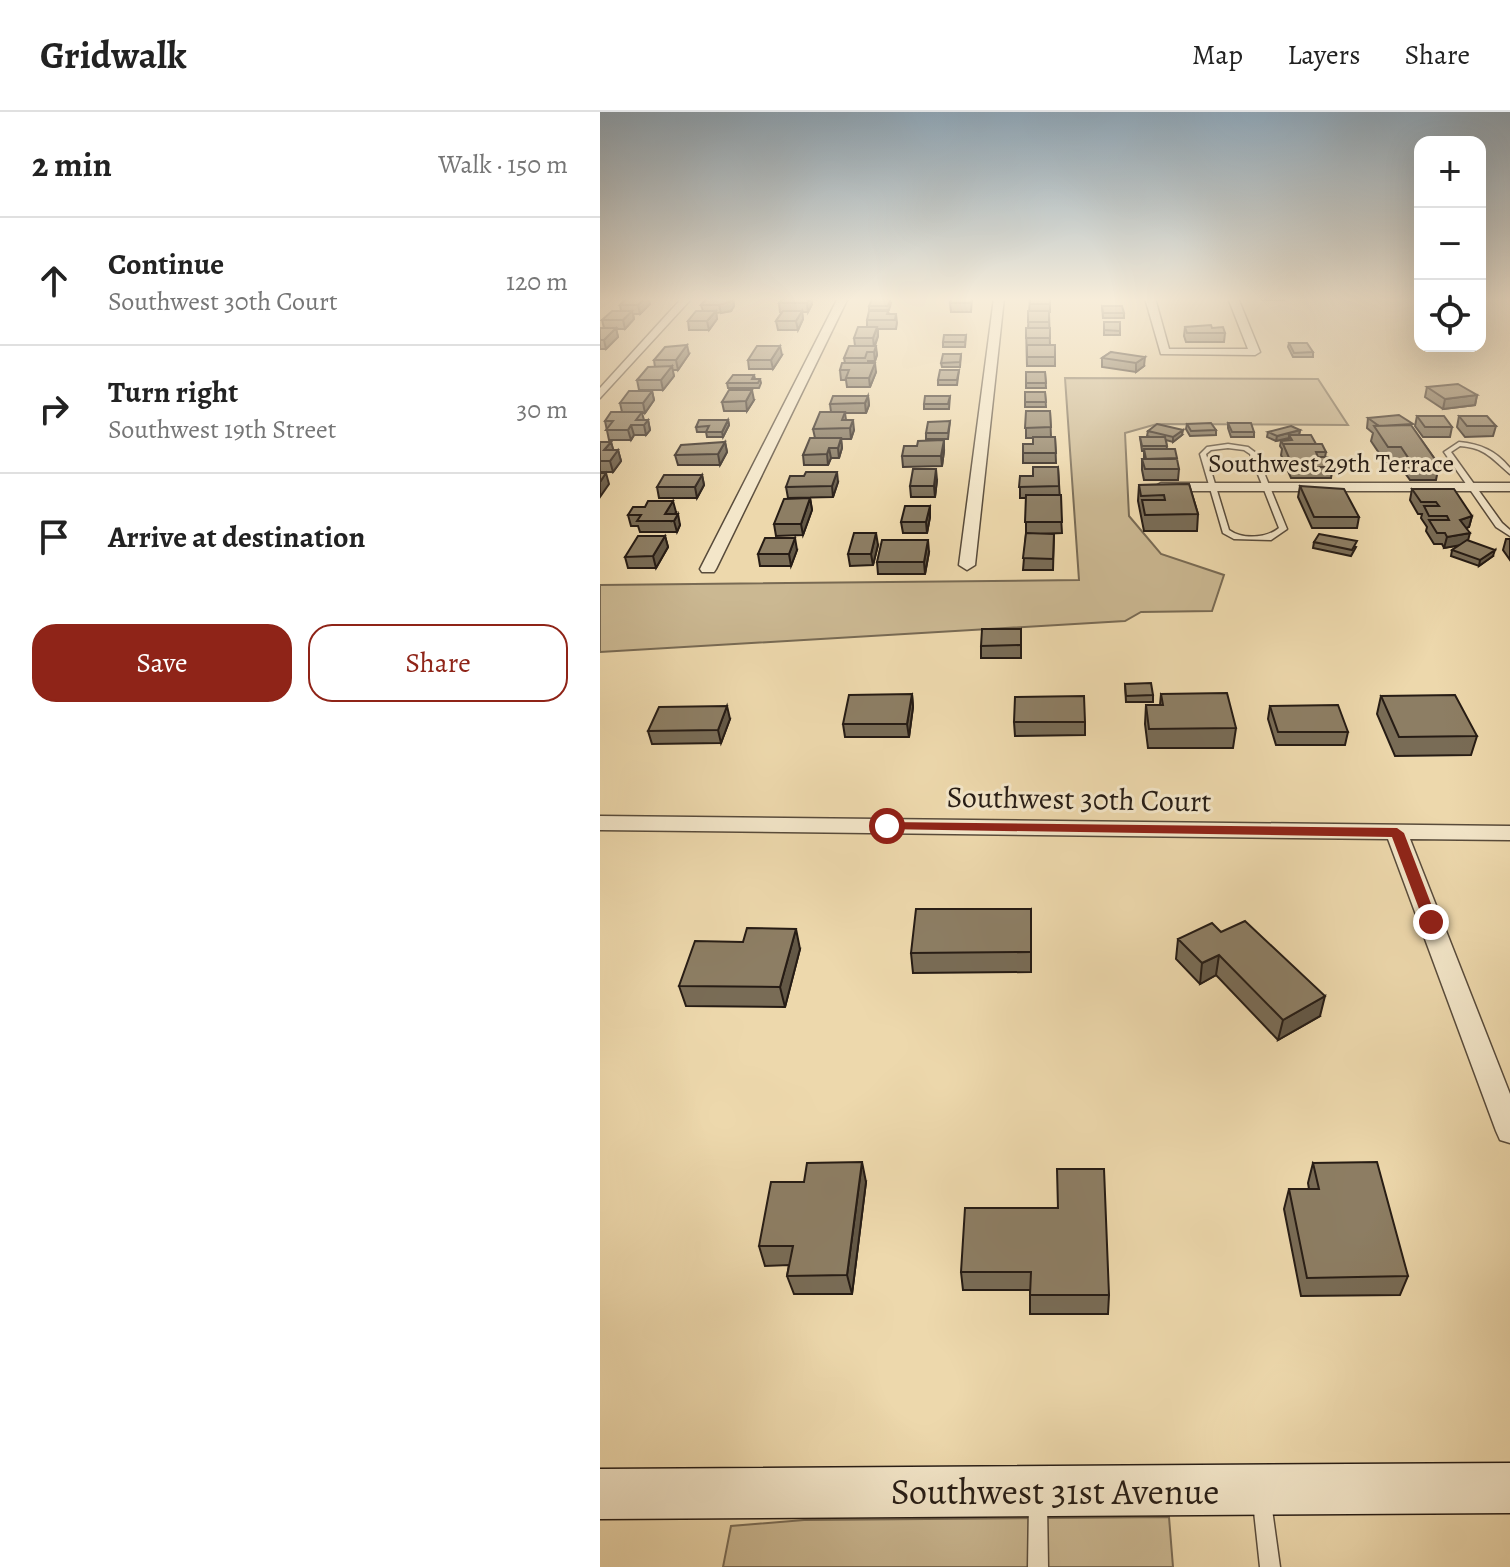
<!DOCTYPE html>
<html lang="en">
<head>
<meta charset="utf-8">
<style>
	body { margin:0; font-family:Alegreya,serif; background:#f2f2f2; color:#222 }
	.controls { position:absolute; right:24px; top:24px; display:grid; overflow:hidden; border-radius:16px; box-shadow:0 8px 32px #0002 }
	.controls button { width:72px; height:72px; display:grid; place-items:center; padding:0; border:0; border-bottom:2px solid #e0e0e0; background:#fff; color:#222; font:40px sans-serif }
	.stop { position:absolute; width:24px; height:24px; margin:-18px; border:6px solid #8f2418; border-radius:50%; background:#fff }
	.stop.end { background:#8f2418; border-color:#fff; box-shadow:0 2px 8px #0008 }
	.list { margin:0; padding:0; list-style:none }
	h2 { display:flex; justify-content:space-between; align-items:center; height:104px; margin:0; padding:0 32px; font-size:34px }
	h2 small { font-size:26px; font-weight:400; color:#767676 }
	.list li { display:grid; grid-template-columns:52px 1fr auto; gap:24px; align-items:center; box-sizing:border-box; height:128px; padding:0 32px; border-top:2px solid #e0e0e0 }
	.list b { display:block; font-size:30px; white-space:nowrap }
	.list p { margin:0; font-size:26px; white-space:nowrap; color:#767676 }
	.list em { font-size:26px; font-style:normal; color:#767676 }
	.actions { display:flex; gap:16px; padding:24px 32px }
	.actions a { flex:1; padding:18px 0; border:2px solid #8f2418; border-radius:24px; text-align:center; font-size:28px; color:#8f2418 }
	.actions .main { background:#8f2418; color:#fff }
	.icon { flex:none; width:44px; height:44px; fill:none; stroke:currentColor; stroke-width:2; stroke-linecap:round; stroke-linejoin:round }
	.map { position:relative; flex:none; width:910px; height:1455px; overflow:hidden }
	header { display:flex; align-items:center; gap:48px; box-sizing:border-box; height:112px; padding:0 40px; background:#fff; border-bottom:2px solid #e0e0e0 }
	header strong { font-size:38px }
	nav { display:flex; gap:44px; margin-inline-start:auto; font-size:28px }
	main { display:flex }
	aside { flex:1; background:#fff }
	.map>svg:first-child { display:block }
</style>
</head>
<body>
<header>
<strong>Gridwalk</strong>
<nav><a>Map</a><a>Layers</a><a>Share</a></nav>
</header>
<main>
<aside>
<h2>2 min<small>Walk · 150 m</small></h2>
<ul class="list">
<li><svg class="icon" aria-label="ahead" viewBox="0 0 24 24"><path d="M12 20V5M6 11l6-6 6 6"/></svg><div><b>Continue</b><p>Southwest 30th Court</p></div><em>120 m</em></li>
<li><svg class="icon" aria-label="right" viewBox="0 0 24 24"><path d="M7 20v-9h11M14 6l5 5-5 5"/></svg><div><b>Turn right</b><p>Southwest 19th Street</p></div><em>30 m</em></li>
<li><svg class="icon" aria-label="arrive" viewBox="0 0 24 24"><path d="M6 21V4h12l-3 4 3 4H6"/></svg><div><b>Arrive at destination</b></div></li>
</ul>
<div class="actions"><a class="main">Save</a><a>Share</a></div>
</aside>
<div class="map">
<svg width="910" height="1455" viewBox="0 0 910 1455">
	<rect width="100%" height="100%" fill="#edd8ac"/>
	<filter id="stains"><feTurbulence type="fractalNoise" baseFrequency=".0025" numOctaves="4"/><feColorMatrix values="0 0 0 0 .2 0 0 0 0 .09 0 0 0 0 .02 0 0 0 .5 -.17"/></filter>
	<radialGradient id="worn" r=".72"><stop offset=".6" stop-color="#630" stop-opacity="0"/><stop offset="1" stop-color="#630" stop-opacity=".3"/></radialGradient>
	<path fill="#cbb892" stroke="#786a54" stroke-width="2" d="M465,266L718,267L748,313L557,312L525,321L529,404L561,442L624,463L612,499L541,500L525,509L0,540V473L479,468Z
		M569,1405L573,1455H123L131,1414L204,1408Z"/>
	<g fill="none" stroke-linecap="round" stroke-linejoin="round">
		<g stroke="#584b3b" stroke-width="3">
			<path id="lane" d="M859,330C881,332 896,339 910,356V362C892,347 886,336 860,334L851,340L902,411L910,418V424L896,415L844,340Z
				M628,332L648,335L656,341L687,417L671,428L634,427L623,421L600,342L607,335ZM628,336L644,338L650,342L679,416C667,426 643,428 629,418L606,342L611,338Z
				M662,1381L669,1383L671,1390L680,1455H660L653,1390L655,1383Z
				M438,1382L445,1384L447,1391L448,1455H428L429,1391L431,1384Z"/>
		</g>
		<g stroke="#584b3b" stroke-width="3">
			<path id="street" d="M82,186H92L0,286V276Z
				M238,186H248L116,457L114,460H102L100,457Z
				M394,186H404L375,453L367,458L359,453Z
				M545,186H555L569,237H648L628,186H638L660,240L655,243L561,242Z
				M910,371V379H561L554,375L561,371Z
				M0,704L910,714V728L810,727L910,982V1031L900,1028L896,1019L788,727L0,718Z"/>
		</g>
		<g stroke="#261c15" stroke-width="3">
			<path id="secondary" d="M910,1351V1401L0,1407V1357Z"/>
		</g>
		<use href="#lane" fill="#f3e6c9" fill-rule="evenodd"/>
		<use href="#street" fill="#f3e6c9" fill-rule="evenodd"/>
		<use href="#secondary" fill="#f3e6c9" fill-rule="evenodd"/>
	</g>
	<path fill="#796c56" stroke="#261c15" stroke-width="2" d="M27,186H48L50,192L40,202H33L34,207L25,217H16L18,225L6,237H0V216H4L2,208L21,199L20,193Z
		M133,186L134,194L131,199L116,201L117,207L109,218H89L88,209L103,199L101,193Z
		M211,186L212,192L208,200H202L203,207L198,218H178L176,209L182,200H180L179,191L182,187Z
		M372,186L371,200H351L350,191Z
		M430,186L450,192V200H449L450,233H455V254H427L426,216H428Z
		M660,186H685L684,188H662Z
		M291,191L289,198H269V194Z
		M502,194L524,201V206H503Z
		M288,199L289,202H296L297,211L296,217H278V224L275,234L277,243L275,249H268V251L276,260L270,275H247L246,268H241L240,258L245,251L244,246L255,234L254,226L267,215V208Z
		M504,210H520V223H504Z
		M585,215L612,216L625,221L624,230H586L584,224Z
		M366,223L365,235H343V230Z
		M689,231L713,240V245H693L688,235Z
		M511,240L544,254L536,260L502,255V246Z
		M89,242L78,258H72L74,264L63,278H39L37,268L55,255L54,248Z
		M361,242L360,255H342L341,251Z
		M182,243L173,257H149L148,248Z
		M359,258L357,273H338V268Z
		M426,260H445L446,276H426Z
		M154,263L155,267H160L161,271L159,276H128L127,271Z
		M827,275L877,283L875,293L843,297L825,285Z
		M52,279L54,288L45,301H42L44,308H48L50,318L46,323H34L31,328H9L5,309L22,300L20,291Z
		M425,280H445L446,295H425Z
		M268,284L269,293L266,301H245L246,308L254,318L251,327H241L242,336L239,346H231L228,353H204L203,343L215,326L213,317L231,300L230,292Z
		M350,284L349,297H324V292Z
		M154,288L147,299H124L122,290Z
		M426,299H450L451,325H455L456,351H423V332H433V326H426Z
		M817,304L852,315L850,325H823L815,314Z
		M859,304L896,314L893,324L865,325L857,315Z
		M768,306L812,315L839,353L836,368H810L797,350H785L771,329L773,321L767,316Z
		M128,308L129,313L123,325H107L106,320H97L96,315Z
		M350,309L348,327H326V321Z
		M628,311L654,320V325H631L628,316Z
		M587,312L616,318V323L590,324L586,317Z
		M700,318L699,323L716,332L726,340L725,345L733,355L731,366H691L681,343L682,337L680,334L681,329L688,328L689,326L676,329L667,325L668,320Z
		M548,319L582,323L573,330L566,328L567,337L579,357L578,368H544L542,358V347H544V339H542L540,325H550L547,324Z
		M0,330H11L13,338H18L21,349L13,360H0Z
		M125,330L127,340L120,353H78L75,343Z
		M344,339L342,354L303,355L302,344Z
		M458,355L462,421L440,422H454L453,458H423L426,422V386H420V364H433Z
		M102,363L104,373L97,386H59L57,375Z
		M337,368L335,385H311L310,374Z
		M238,370L233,385L188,386L186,375Z
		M589,372L598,402L597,419H544L538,389L539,373Z
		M700,374L759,405L757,416H712L698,385Z
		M812,377L872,404L869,415L866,416L868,429L893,444L879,454L851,444L852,438L860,433L844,436L842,432H834L826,419L827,415L821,406L822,402H818L810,388Z
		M210,386L212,398L203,423L176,424L174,412Z
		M330,394V405L327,421H303L301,410Z
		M76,400L75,402L80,413L77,420H40L38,414H31L28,403Z
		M65,424L68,435L56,456H28L25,445Z
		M906,427H910V448L903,438Z
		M714,430L756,435L751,444L713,436Z
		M278,433L273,453L250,454L248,442Z
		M197,438L191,454H160L158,442Z
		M329,440L325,462H278L277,450Z
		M421,517V546H381V534Z
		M525,572L553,583V590H526Z
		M312,582L313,595L309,625H245L243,612Z
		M561,582L636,616L633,636H548L545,612L546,593H560Z
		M781,584L877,624L871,643L795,644L777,602Z
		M670,594L748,620L745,633H676L668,607Z
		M130,607L121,631L52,632L48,619Z
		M414,610H485V623L415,624Z
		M431,797V860L313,861L311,841Z
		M621,820L720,904L678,928L616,863L600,872L576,847L578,827Z
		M200,837L185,895L86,894L79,874Z
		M713,1051L808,1164L800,1183L701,1184L684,1097L689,1077H709L708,1071Z
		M266,1070L252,1182H194L187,1164L189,1153L165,1154L159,1134Z
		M457,1096L509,1183L508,1202H430V1178H363L361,1160Z"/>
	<path fill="#635846" stroke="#261c15" stroke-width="2" d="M45,186H48L50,192L40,202L38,193Z
		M133,186L134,194L131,199L121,201L119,193Z
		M210,186H211L212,192L208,200L207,191Z
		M32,199L34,207L25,217L23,208Z
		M116,199L117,207L109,218L107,209Z
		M202,199L203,207L198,218L196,209Z
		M277,215L278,224L274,235L273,226Z
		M16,216L18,225L6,237L4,228Z
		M87,233L89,242L78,258L76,248Z
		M180,234L182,243L173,257L171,248Z
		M276,234L277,243L275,249L274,240Z
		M545,245L544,254L536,260V251Z
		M275,251L276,260L270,275L269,266Z
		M72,254L74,264L63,278L61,268Z
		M152,278L154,288L147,299L146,289Z
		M52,279L54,288L45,301L43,291Z
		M877,283L875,293L843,297L845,287Z
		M268,284L269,293L266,301L265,291Z
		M48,308L50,318L46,323L44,313Z
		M128,308L129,313L123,325L122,320Z
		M253,308L254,318L251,327L250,316Z
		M31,313L34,323L31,328L28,318Z
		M583,318L582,323L573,330V325Z
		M700,318L699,323H689V326L676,329L677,324Z
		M241,326L242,336L239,346L238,336Z
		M344,328V339L342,354L341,344Z
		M11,330L14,340L4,338Z
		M125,330L127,340L120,353L118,342Z
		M229,336L231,346L228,353L227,342Z
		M18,338L21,349L13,360L10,349Z
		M336,357L337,368L335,385L334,374Z
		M237,360L238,370L233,385L232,374Z
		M6,361L9,372L0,385V370Z
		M102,363L104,373L97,386L95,375Z
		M210,386L212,398L203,423L201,412Z
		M73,389L76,400L71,409L65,402Z
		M330,394V405L327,421L326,410Z
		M78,402L80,413L77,420L74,409Z
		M872,404L869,415L858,419L860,408Z
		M276,421L278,433L273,453L271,442Z
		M870,421L867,432L844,436L847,425Z
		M65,424L68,435L56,456L53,444Z
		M195,426L197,438L191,454L189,442Z
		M328,428L329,440L325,462L324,450Z
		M895,438L893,444L879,454L880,448Z
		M312,582L313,595L309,625L307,612Z
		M127,594L130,607L121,631L118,618Z
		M196,817L200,837L185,895L180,875Z
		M619,843L616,863L600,872L602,851Z
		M725,884L720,904L678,928L683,908Z
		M262,1050L266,1070L252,1182L247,1163Z"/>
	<path fill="#8d7e64" stroke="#261c15" stroke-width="2" d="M27,186H45L38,193H20Z
		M107,186H132L129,190L119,193H101Z
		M210,186L207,191H179L182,187Z
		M351,186H372L371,191H350Z
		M430,186H450V192H430Z
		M272,187H291L288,194H269Z
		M502,194H522L524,201H503Z
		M12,199H32L23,208H2Z
		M96,199H116L107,209H88Z
		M183,199H202L196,209H176Z
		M269,199H288L287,202H296L295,208H267Z
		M428,199H449V210H428Z
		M504,210H520V219L504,218Z
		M611,213L612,216L623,215L625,221H587L585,215Z
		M258,215H277L273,226H254Z
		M0,216H16L4,228H0Z
		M426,216H450V226H426Z
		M344,223H366L365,230H343Z
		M689,231H707L713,240L694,241Z
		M87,233L76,248H54L65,235Z
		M427,233H455V245H427Z
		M157,234H180L171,248H148Z
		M249,234H276L274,240H267L265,246H244Z
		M511,240L545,245L536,251L502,246Z
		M343,242H361L360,250L341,251Z
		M242,251H275L269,266H246L249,258H240Z
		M72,254L61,268H37L48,255Z
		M340,258H359L357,268H338Z
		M426,260H445L446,271H426Z
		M133,263H154L152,267H160L158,271H127Z
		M858,272L877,283L845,287L827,275Z
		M129,278H152L146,289L122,290Z
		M29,279H52L43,291H20Z
		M425,280H445L446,290H425Z
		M233,284H268L265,291L230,292Z
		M325,284H350L348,292H324Z
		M426,299H450L451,315L425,316Z
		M11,300H42L36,308H48L44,313H31L28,318H6L13,309H5Z
		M220,300H245L242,308H253L250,316L213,317Z
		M799,303L813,312L779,314L768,306Z
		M817,304H844L852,315H825Z
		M859,304H887L896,314H867Z
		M99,308H128L122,320H106L109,314L96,315Z
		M350,309L348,321H326L328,310Z
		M611,311L616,318L591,319L587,312Z
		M628,311H651L654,320H632Z
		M557,312L583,318L573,325L548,319Z
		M811,313L839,353H813L801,335H788L774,314Z
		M691,314L700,318L677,324L668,320Z
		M689,323H711L716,332H683L681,329L692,328Z
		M433,325H455L456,341H423V332H433Z
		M540,325H565L567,334H542Z
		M210,326H241L238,336H229L227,342L203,343Z
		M344,328L341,344H302L304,334H317L318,329Z
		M0,330H11L4,338H18L10,349H0Z
		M125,330L118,342L75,343L81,333Z
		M683,332H722L726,340H716L718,345H728L733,355H693Z
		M544,337H575L577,346L546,347Z
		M542,347H577L579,357H545Z
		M433,355H458L459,374L419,375L420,364H433Z
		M313,357H336L334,374H310Z
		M206,360H237L232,374L186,375L190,364H204Z
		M0,361H6L0,370Z
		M64,363H102L95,375H57Z
		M589,372L598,402L545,403L542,388H565L564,383L541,384L539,373Z
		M700,374L744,377L759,405H714Z
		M812,377H854L872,404L860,408L870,421L847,425L845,421H837L829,408H849L847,404H829L824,394H839L836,390H821Z
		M426,383H461L462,410H425Z
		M210,386L201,412H174L184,387Z
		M48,389H73L65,402H78L74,409H37L41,403H28L33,395H45Z
		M305,394H330L326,410H301Z
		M254,421H276L271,442H248Z
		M426,421L454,422L453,447L423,446Z
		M719,422L757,429L752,438L714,430Z
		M38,424H65L53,444L25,445Z
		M165,426H195L189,442H158Z
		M282,428H328L324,450H277Z
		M867,428L895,438L880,448L852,438Z
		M382,517H421V533L381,534Z
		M551,571L553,583L526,584L525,572Z
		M627,581L636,616L549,617L546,593H563L561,582Z
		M312,582L307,612H243L249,583Z
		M855,583L877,624L799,625L781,584Z
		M484,584L485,610H414L415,585Z
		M738,593L748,620H678L670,594Z
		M127,594L118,618L48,619L59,595Z
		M316,797H431V840L311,841Z
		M645,809L725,884L683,908L619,843L602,851L578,827L612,811L621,820Z
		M147,816L196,817L180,875L79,874L95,829L143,830Z
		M262,1050L247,1163L187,1164L193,1134H159L171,1070H204L207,1051Z
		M777,1050L808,1164L707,1166L689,1077H719L713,1051Z
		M457,1057H504L509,1183H430L431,1160H361L365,1096H458Z"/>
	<linearGradient id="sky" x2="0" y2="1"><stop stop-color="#8fa9bc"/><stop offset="0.48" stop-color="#f7edda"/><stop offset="1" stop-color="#f7edda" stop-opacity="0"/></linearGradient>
	<rect width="910" height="390" fill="url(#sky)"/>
	<path fill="#8f2418" d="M287,710L797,716L804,721L838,810L831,815L824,810L792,725L282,717L281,714Z"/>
	<g text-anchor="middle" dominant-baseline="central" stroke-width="6" stroke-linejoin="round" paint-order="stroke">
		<g font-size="26" fill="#261c15" stroke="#f3e6c9">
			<text x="731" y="351">Southwest 29th Terrace</text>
		</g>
		<g font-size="30" fill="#261c15" stroke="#f3e6c9">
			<text transform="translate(479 687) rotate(1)">Southwest 30th Court</text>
		</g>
		<g font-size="36" fill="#261c15" stroke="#f3e6c9">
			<text x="455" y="1379">Southwest 31st Avenue</text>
		</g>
	</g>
	<rect width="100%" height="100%" filter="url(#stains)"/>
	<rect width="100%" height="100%" fill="url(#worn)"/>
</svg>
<div class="controls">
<button>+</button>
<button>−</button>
<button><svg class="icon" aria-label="locate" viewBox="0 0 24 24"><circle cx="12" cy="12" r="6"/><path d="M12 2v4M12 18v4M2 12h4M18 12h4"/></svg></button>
</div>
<div class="stop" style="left:287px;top:714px"></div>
<div class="stop end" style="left:831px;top:810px"></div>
</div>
</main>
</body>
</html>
